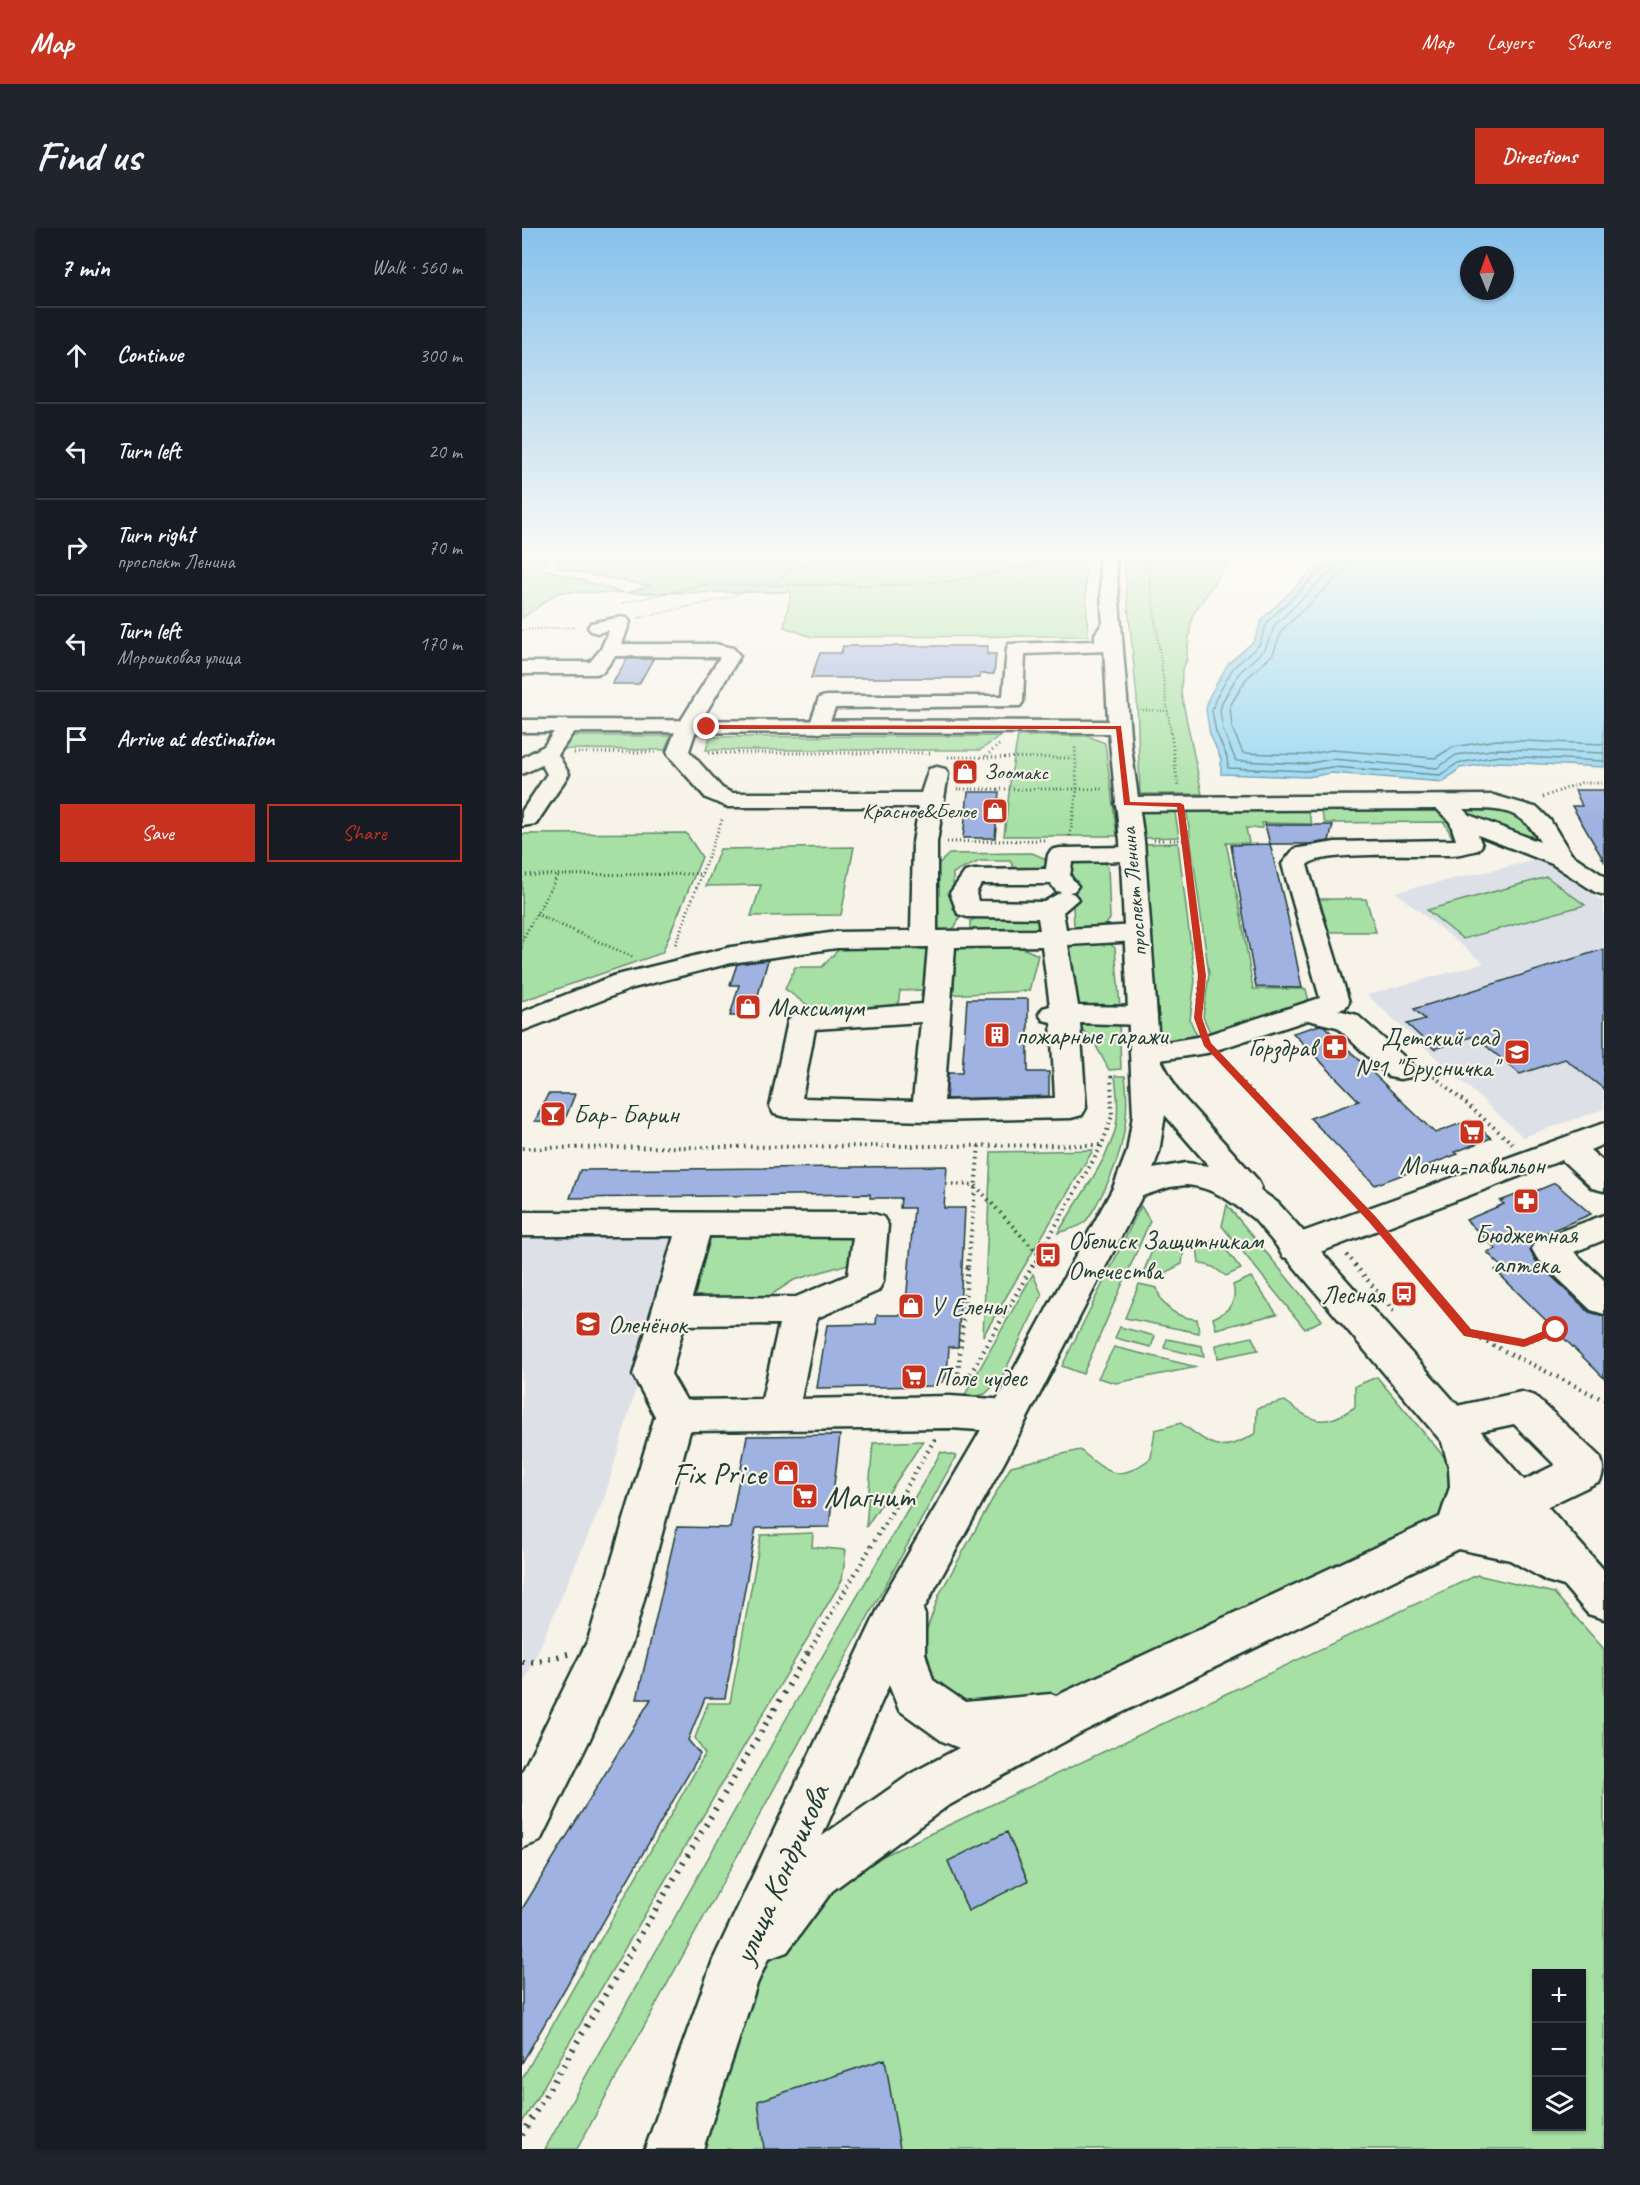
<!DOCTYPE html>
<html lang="en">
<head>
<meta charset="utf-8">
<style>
	body { margin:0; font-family:Caveat,sans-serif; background:#20242c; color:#f1f3f6 }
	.controls { position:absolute; right:18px; bottom:18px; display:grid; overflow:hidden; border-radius:0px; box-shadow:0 2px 4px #0004 }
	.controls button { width:54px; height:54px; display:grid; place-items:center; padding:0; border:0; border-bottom:2px solid #363941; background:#171b24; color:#f1f3f6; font:30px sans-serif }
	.compass { position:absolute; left:938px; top:18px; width:54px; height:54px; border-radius:50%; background:#171b24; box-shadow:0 2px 4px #0004; rotate:359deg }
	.stop { position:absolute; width:18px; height:18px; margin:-14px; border:4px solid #c8321e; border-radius:50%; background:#fff }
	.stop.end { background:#c8321e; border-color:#fff; box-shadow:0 2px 6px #0008 }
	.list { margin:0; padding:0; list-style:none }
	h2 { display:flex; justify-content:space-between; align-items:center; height:78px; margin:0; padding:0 24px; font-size:26px }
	h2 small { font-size:20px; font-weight:400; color:#9ea1a6 }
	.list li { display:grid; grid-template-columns:39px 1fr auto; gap:18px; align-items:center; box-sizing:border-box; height:96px; padding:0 24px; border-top:2px solid #363941 }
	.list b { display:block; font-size:22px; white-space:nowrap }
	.list p { margin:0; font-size:20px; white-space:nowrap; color:#9ea1a6 }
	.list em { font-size:20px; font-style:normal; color:#9ea1a6 }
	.actions { display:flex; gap:12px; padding:18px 24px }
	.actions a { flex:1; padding:14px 0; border:2px solid #c8321e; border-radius:0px; text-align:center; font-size:21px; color:#c8321e }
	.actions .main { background:#c8321e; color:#fff }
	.icon { flex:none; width:33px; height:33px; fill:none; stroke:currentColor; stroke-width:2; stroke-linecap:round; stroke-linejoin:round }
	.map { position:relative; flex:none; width:1082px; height:1921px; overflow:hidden; border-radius:0px }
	header { display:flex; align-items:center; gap:36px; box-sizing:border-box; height:84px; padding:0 30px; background:#c8321e; color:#fff }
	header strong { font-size:28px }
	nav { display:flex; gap:33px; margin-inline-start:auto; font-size:21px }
	.intro { display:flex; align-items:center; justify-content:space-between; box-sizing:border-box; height:144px; padding:0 36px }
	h1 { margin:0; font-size:42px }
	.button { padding:15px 27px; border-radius:0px; background:#c8321e; color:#fff; font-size:21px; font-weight:700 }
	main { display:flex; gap:36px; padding:0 36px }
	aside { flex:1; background:#171b24; border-radius:0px; box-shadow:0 2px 4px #0004 }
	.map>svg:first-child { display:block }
</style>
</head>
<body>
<header>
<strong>Map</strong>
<nav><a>Map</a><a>Layers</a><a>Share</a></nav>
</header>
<div class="intro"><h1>Find us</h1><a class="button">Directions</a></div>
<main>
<aside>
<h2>7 min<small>Walk · 560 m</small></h2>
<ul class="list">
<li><svg class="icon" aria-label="ahead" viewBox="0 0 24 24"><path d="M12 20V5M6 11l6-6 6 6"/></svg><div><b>Continue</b></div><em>300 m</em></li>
<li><svg class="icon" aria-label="left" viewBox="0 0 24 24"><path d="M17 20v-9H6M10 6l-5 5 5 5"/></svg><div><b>Turn left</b></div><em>20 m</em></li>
<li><svg class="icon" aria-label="right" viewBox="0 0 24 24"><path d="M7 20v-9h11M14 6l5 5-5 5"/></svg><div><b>Turn right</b><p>проспект Ленина</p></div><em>70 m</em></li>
<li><svg class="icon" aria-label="left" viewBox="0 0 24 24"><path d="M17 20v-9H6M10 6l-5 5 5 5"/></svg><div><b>Turn left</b><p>Морошковая улица</p></div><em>170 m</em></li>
<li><svg class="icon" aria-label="arrive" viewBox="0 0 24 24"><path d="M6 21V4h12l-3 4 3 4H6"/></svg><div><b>Arrive at destination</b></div></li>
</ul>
<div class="actions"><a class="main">Save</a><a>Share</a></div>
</aside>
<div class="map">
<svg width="1082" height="1921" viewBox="0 0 1082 1921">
	<rect width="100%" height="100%" fill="#f7f3e8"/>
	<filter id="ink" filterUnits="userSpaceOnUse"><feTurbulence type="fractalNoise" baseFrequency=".0167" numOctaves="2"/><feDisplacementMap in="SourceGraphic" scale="12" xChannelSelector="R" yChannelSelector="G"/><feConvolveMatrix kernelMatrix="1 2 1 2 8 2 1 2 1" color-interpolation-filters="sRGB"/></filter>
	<g filter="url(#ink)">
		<path fill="#dde0e6" d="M1020,631L1082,674V881L1001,909L845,767L962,735L873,664Z
			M0,1010H157L83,1268L0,1460Z"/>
		<path fill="#a7e0a4" stroke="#638e6c" stroke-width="1.5" fill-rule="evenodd" d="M0,325H30L19,340L102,365L37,364L0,390Z
			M37,325H562L566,408L290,409L262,399L269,364L104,365L129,358L34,340Z
			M601,325H712L670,388L664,434L660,442L659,465L680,566H618L615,471Z
			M50,508H149L143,522L41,521Z
			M479,508L458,522H184L188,509Z
			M496,508H566L583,515L595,608H482L489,547Z
			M970,578L999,585L1016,616L948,591L937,579Z
			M615,579H652L657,609L619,610Z
			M664,579H785L790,596L740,595V600H724L727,615H704L719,687L731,761H784L788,778L691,810L681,789L687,746Z
			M913,580L924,585L935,615L907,616L899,612L931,611L922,594L803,595L798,581Z
			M164,605L180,629L140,725L0,773V606Z
			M656,615L673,752L668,792L677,812L634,818L622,616Z
			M332,619L319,687L229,688L239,657L184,658L198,621Z
			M510,625L522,630L525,637L517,640L493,641L488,633H458L431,645V681L438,687C434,699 432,704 419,705L410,695L413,639L427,626Z
			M581,633L586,639L588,691L582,699H552L549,638L555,634Z
			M1025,649L1063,677L941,711L905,682Z
			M794,671H844L854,704H802Z
			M510,688L518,692L519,702L448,703V693L457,689Z
			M584,713L593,720L598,779L547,780L539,714Z
			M496,718L516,727L507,763L399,768L400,762L378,763L375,784L296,785L263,761L273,739H300L318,720Z
			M597,793L599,841L587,842L573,816L554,794Z
			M593,848H603C609,891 599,933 577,972C573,979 568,989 562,995C556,1000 544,1002 536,1005C553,976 587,931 594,899C597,883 595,865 593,848Z
			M571,922L461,1108L469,924Z
			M705,977L800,1092L783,1101L700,998Z
			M619,978L628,993L561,1146L540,1138Z
			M339,1005L333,1034L272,1052L241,1072H164L180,1006Z
			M696,1011L719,1041L704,1048L691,1039L677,1035L675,1018Z
			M634,1013L662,1017L660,1036L644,1044L638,1050L621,1045Z
			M511,1046L520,1067L479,1151L463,1166L440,1172Z
			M729,1049L755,1086L694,1101L691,1090C706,1084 716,1074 711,1057Z
			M617,1056L635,1060C639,1080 656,1090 675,1091L677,1105L603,1090Z
			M598,1099L633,1108L629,1119L593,1110Z
			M730,1109L736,1122L696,1130L694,1117Z
			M645,1111L680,1118L682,1129L642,1120Z
			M592,1119L675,1139L594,1155L576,1150Z
			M855,1149L934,1243L933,1285L539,1467L496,1484L442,1479L415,1459L397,1424L417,1367L489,1238L558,1222C587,1246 596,1255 629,1230L633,1202L659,1195C690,1218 698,1227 734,1205L735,1180L763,1173C792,1195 801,1200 833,1179V1158Z
			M401,1213L344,1299L351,1215Z
			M419,1224L434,1228L55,1921H23L268,1484Z
			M291,1305L290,1319L324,1322L320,1352L0,1895V1851L183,1526L173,1510L186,1475H208L239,1307Z
			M955,1347L1032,1365L1082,1421V1921H175L218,1783L259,1696L321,1647ZM1014,1746H1060V1898H1014Z"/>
		<path fill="#90d5f2" stroke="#6398a6" stroke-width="1.5" d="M801,325H1082V539L977,534L938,540L921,554L809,545L786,549L699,546V531L688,506L684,482L687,469L706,436L732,413L741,390L804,329Z"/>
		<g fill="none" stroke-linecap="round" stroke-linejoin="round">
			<path stroke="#4c7a80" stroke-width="1.5" d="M809,325L808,334L746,393L737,417L711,440L693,472L690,483L694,504L705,529L706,540L785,543L810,539L918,547L936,535L977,528L1082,533
				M817,325L814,338L753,397L743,421L717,445L700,474L698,483L701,502L714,533L784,536L810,531L915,540L934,527L976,521L1082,525
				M826,325V334L822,343L760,402L751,426L724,451L708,478L710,500L721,525L783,527L810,522L913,530L931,519L975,512L1082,516"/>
		</g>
		<path fill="#9fb2e1" stroke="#1f3d34" stroke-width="1.5" d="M321,418H466L465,426H474L472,446H458V450H289L298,425H319Z
			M105,431H131L117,456H90Z
			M1053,562H1082V633L1050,578H1060Z
			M446,564H477L473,610H441Z
			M743,597H811L807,613L787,616H748Z
			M748,616L765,685L780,760L734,759L709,617Z
			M1082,721V861L1043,831L998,846L952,808L912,821L885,796L903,791L892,781Z
			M246,732L230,788H208L217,757H208L215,736Z
			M445,771H506V844H527V868L424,871L426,845H440Z
			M798,797L802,798L913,905L948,892L969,910L933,924L936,926L853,957L788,890L837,873L771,805Z
			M26,866H53L42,894L13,893Z
			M425,938L422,980H443L436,1119H427L425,1147L420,1154L410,1158L295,1160L305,1097L354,1096L355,1087H383L392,980H378L379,970H348V966L48,970L58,942Z
			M1033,955L1069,986L1008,1012L1011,1014L1008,1022L1013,1032L1067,1084L1082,1088V1150L973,1042L980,1039L965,1024L974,1021L944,992L982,976L978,973L999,965L1002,968Z
			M318,1207L307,1299L234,1300L203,1470H183L166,1512L178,1526L0,1835V1681L129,1471H115L155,1299L208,1300L225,1208Z
			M485,1604L506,1653L446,1683L426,1633Z
			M363,1831L378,1921H242L236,1873Z"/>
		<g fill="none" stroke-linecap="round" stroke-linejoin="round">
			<g stroke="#1f3d34" stroke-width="5">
				<path id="minor" d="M99,389L105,390L108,394L100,416H193L211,420L218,428L175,499L167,523L200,560L210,565H399L407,541L415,539L423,541L426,546L415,614V703L518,702L516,690L445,689L436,686L428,665L443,644L452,642L524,641L526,627L529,622L538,620L611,619L620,621L623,626L620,631L611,633L550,634L548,648L556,658L552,663L547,664L552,666L556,671L541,684L544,701L616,697L625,699L629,705L625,711L616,713L546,717L556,778L621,779L631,782L635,788L631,794L621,797L558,795L564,880L560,887L549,890L406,893L263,889L252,886L248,879L266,793L270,787L401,776L406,719L315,720L209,735L111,760L0,803V784L91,748L209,719L315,704L389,703L391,614L397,579H206L184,570L148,529L145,524L155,499L198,429L93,428L81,444L74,446H0V434H68L79,421L87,402L75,405L69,403L66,399L69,395ZM459,656H529L534,663L539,664L522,674L456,673L454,665ZM520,718L528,778L521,780L517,786L521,792L529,794L533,870L422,873L433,719ZM399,794L391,873L280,870L293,801Z
					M589,391L595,392L598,396L591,406L592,416L586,423L503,426L501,474L498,478L313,480L304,503L297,505L290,503L287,499L297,470L304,468H481L485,420L487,416L573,413V406L583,392Z
					M45,493L52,495L55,499L36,527L47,546L14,596L0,598V583L25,546L20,537L0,546V530L22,518L38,495Z
					M971,567L1016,580L1028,592L1049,626L1082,648V667L1073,664L1030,636L956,607L960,617L956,622C947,624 938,627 929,627C904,628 797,622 785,637L827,774L823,780L816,782L835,787L889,835L893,842L889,849L878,851L867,849L815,799L786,792L685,825L624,834L614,831L609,825L614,819L681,808L798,770L760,636L772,621L813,614L934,612L928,594L915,581L604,583L596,581L593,576L596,571L604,569ZM941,581C977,581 999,579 1018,614L947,587Z
					M1082,895V916L1068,922L1082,934V963L1070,960L1040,932L785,1029L773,1032L761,1029L756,1020L761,1011Z
					M0,984L349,985L361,989L366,997L361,1054L356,1063L295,1090L279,1171L428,1168L486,1172L500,1177L505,1188L500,1199L486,1204L428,1200L168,1203L110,1415L68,1511L18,1613L0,1620V1544L66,1412L133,1188L111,1147L152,1008H0ZM187,1008L331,1009L326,1047L274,1069L170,1070ZM257,1096L240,1171L164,1172L149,1146L162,1097Z
					M1082,987V1012L1052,1024L1082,1052V1086L1069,1082L1015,1030L1010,1021L1015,1012Z
					M999,1164L1013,1168L1078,1229C1082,1238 1082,1244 1078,1253L995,1293L980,1287L974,1275L980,1263L1033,1237L992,1196L926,1210L912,1205L906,1194L912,1183Z"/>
			</g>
			<g stroke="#1f3d34" stroke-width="5">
				<path id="major" d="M577,325H593L609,519L622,613L638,830L657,865L735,951L739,959L738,962L756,975L1082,1342V1391L1066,1386L1042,1358L1025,1353L988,1332L936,1321L560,1504L424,1579L310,1663L265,1724L246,1731L235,1756L181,1921H123L191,1732L365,1362L455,1209L591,960L605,924L611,887L598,613L587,505L0,504V492L586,493ZM643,887L687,938L664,935L631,941L637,924ZM664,957C692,959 711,975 732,991L920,1214L927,1240L928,1259L918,1289L534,1468L529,1466L443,1474L411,1452L403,1425V1387L401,1382L483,1233L620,968L648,959ZM367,1457L377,1482L420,1513L437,1520L390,1545L300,1608Z"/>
			</g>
			<path stroke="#1f3d34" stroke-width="2" stroke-dasharray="1 2" stroke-linecap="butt" d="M624,325L649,506
				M251,357L266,343L313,325
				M100,375L181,357H370L430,353L543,331L562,325
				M117,390L209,369L237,358
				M0,402L54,399
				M618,482L646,483"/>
			<path stroke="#1f3d34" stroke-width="3" stroke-dasharray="1 3" stroke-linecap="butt" d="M649,505L656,559
				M52,525L134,524
				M187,525H410
				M464,528L477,517
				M426,529L554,530
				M435,561H581
				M1021,569L1059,555H1082
				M660,593L679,739
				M548,608L555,561L553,517
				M632,612H663
				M425,614L523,612
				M0,647L181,646
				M14,686L111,729
				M0,712L36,647
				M152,720L201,589"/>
			<path stroke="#1f3d34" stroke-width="4" stroke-dasharray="1.5 4.5" stroke-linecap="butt" d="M678,797C673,778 681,757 679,737
				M701,833L833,974
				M903,840L991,916
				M0,920L579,917
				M424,956L453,957L517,1027
				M866,1011L890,1039
				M825,1027L835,1039
				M446,1039L457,917
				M510,1039L580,917L590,888L589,844"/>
			<path stroke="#1f3d34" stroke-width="4.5" stroke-dasharray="1.5 5" stroke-linecap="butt" d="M833,1037L874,1086
				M888,1037L946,1105L1082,1172
				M952,1106L1002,1115L1034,1102
				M442,1157L511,1037
				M435,1158L446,1037
				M286,1425L413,1211"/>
			<path stroke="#1f3d34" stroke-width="6" stroke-dasharray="2 7" stroke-linecap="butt" d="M0,1434H13L46,1426
				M0,1907L287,1423"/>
			<use href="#minor" fill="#f7f3e8" fill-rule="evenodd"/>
			<use href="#major" fill="#f7f3e8" fill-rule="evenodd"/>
		</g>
	</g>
	<linearGradient id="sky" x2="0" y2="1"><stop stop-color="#85c1ec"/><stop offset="0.55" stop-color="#fbfaf5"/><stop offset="1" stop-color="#fbfaf5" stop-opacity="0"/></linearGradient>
	<rect width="1082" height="594" fill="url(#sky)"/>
	<path fill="#c8321e" d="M185,497L599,498L608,574L658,575L662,577L684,748L680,790L689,815L854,989L949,1101L1002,1111L1034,1098L1039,1102L1037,1105L1002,1119L942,1108L847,994L682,818L672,790L676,748L655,579L602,577L594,501H183Z"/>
	<defs>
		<g id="shop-square" transform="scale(1.35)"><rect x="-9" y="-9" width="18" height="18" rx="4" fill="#c8321e" stroke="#f7f3e8"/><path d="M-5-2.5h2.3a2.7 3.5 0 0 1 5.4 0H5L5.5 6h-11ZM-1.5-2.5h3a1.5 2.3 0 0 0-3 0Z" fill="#fff"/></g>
		<g id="building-square" transform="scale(1.35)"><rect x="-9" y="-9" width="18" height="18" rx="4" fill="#c8321e" stroke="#f7f3e8"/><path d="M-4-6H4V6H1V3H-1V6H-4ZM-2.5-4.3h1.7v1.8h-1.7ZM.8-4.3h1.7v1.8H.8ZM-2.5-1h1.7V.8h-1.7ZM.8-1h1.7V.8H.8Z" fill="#fff"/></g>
		<g id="pharmacy-square" transform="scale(1.35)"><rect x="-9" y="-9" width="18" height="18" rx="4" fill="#c8321e" stroke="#f7f3e8"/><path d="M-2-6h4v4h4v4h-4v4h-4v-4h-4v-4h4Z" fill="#fff"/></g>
		<g id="school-square" transform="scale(1.35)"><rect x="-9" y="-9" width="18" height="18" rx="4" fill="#c8321e" stroke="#f7f3e8"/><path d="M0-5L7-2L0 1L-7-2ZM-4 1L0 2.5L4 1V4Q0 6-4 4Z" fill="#fff"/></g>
		<g id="bar-square" transform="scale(1.35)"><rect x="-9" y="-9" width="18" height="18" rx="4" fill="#c8321e" stroke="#f7f3e8"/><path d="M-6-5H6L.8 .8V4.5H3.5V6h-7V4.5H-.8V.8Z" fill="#fff"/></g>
		<g id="supermarket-square" transform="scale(1.35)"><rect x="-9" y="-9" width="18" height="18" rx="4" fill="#c8321e" stroke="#f7f3e8"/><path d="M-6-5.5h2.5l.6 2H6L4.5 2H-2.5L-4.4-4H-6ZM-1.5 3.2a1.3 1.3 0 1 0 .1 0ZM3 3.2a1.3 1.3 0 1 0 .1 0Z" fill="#fff"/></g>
		<g id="bus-square" transform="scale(1.35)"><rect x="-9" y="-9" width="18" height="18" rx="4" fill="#c8321e" stroke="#f7f3e8"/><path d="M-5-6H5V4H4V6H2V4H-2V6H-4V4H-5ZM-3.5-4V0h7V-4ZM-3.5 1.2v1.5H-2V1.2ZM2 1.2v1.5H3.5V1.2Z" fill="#fff"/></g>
	</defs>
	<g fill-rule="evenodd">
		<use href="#shop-square" x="443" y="544"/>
		<use href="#shop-square" x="473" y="583"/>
		<use href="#shop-square" x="226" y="779"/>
		<use href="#building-square" x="475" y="807"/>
		<use href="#pharmacy-square" x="813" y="819"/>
		<use href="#school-square" x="995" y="824"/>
		<use href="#bar-square" x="31" y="886"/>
		<use href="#supermarket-square" x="950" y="904"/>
		<use href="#pharmacy-square" x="1004" y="973"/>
		<use href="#bus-square" x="526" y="1027"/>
		<use href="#bus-square" x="882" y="1066"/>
		<use href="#shop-square" x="389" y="1078"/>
		<use href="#school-square" x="66" y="1096"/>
		<use href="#supermarket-square" x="392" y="1149"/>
		<use href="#shop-square" x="264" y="1245"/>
		<use href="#supermarket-square" x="283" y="1268"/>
	</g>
	<g text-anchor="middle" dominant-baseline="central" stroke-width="4.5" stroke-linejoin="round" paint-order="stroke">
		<g font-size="22" fill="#1f3d34" stroke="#f7f3e8" text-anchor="start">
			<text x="462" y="544">Зоомакс</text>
			<text x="454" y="583" text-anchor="end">Красное&amp;Белое</text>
		</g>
		<g font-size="22" fill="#1f3d34" stroke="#f7f3e8">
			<text transform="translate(612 664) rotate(-95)">проспект Ленина</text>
		</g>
		<g font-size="26" fill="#1f3d34" stroke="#f7f3e8" text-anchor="start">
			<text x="246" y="779">Максимум</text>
			<text x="494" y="807">пожарные гаражи</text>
			<text x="976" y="809" text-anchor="end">Детский сад<tspan x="976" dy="30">№1 "Брусничка"</tspan></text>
			<text x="794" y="819" text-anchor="end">Горздрав</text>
			<text x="51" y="886">Бар- Барин</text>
			<text x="950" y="937" text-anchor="middle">Монча-павильон</text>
			<text x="1004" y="1006" text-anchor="middle">Бюджетная<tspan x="1004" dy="30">аптека</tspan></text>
			<text x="546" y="1012">Обелиск Защитникам<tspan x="546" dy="30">Отечества</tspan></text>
			<text x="862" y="1066" text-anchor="end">Лесная</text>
			<text x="408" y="1078">У Елены</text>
			<text x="86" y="1096">Оленёнок</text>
			<text x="412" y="1149">Поле чудес</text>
		</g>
		<g font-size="32" fill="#1f3d34" stroke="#f7f3e8" text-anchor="end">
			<text x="244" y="1245">Fix Price</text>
			<text x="302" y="1268" text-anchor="start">Магнит</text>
		</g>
		<g font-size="32" fill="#1f3d34" stroke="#f7f3e8">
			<text transform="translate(259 1646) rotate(-66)">улица Кондрикова</text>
		</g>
	</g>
</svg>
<div class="controls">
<button>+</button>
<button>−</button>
<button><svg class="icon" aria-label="layers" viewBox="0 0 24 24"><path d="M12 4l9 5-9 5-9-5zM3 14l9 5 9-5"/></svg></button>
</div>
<svg class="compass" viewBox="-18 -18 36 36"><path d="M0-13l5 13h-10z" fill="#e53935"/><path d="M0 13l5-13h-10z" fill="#9ea1a6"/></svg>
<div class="stop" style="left:1034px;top:1102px"></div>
<div class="stop end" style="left:185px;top:499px"></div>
</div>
</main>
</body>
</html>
